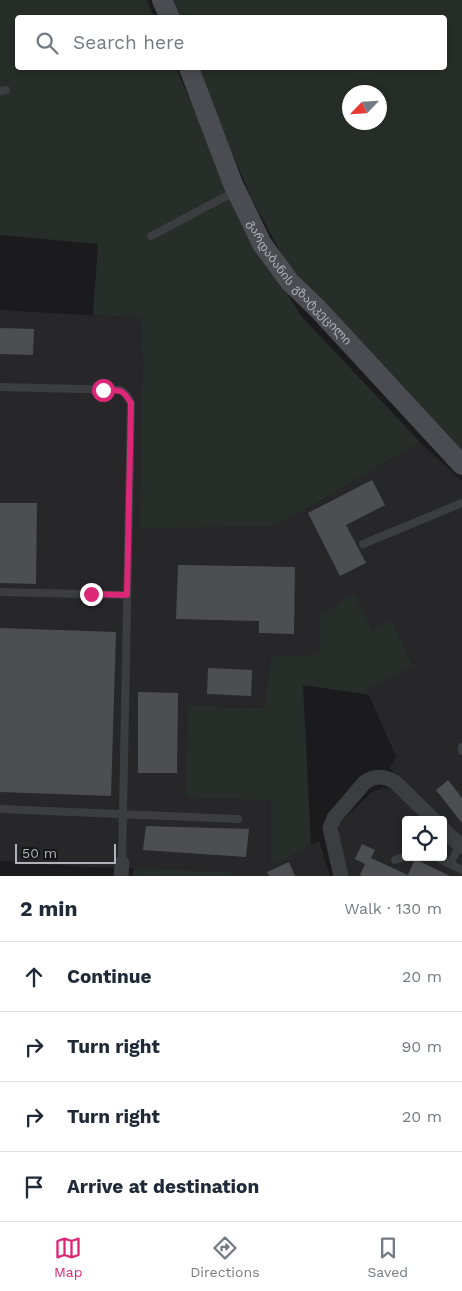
<!DOCTYPE html>
<html lang="en">
<head>
<meta charset="utf-8">
<style>
	body { margin:0; font-family:"Work Sans","Noto Sans Georgian",sans-serif; background:#f6f6f7; color:#1f2937 }
	.controls { position:absolute; right:15px; bottom:15px; display:grid; overflow:hidden; border-radius:5px; box-shadow:0 2px 8px #0003 }
	.controls button { width:45px; height:45px; display:grid; place-items:center; padding:0; border:0; border-bottom:1px solid #e0e1e3; background:#fff; color:#1f2937; font:25px sans-serif }
	.compass { position:absolute; left:342px; top:85px; width:45px; height:45px; border-radius:50%; background:#fff; box-shadow:0 2px 8px #0003; rotate:245deg }
	.scale { position:absolute; left:15px; bottom:12px; width:101px; box-sizing:border-box; padding-left:5px; border:2px solid #afb2ba; border-top:0; font-size:14px; line-height:18px; white-space:nowrap; color:#afb2ba; -webkit-text-stroke:4px #161618; paint-order:stroke }
	.stop { position:absolute; width:15px; height:15px; margin:-11px; border:4px solid #db2777; border-radius:50%; background:#fff }
	.stop.end { background:#db2777; border-color:#fff; box-shadow:0 1px 5px #0008 }
	.list { margin:0; padding:0; list-style:none }
	h2 { display:flex; justify-content:space-between; align-items:center; height:65px; margin:0; padding:0 20px; font-size:21px }
	h2 small { font-size:16px; font-weight:400; color:#747a83 }
	.list li { display:grid; grid-template-columns:32px 1fr auto; gap:15px; align-items:center; box-sizing:border-box; height:70px; padding:0 20px; border-top:1px solid #e0e1e3 }
	.list b { display:block; font-size:19px; white-space:nowrap }
	.list em { font-size:16px; font-style:normal; color:#747a83 }
	.icon { flex:none; width:28px; height:28px; fill:none; stroke:currentColor; stroke-width:2; stroke-linecap:round; stroke-linejoin:round }
	.map { position:relative; flex:none; width:462px; height:876px; overflow:hidden }
	.search { position:absolute; background:#fff; box-shadow:0 2px 8px #0003; left:15px; right:15px; top:15px; height:55px; display:flex; align-items:center; gap:12px; box-sizing:border-box; padding:0 18px; border-radius:5px; color:#747a83; font-size:19px }
	.sheet { height:345px; background:#fff }
	nav { display:flex; justify-content:space-around; align-items:center; box-sizing:border-box; height:70px; border-top:1px solid #e0e1e3; background:#fff; font-size:14px; color:#747a83 }
	nav a { display:grid; justify-items:center; gap:2px }
	nav .on { color:#db2777 }
	.map>svg:first-child { display:block }
</style>
</head>
<body>
<div class="map">
<svg width="462" height="876" viewBox="0 0 462 876">
	<rect width="100%" height="100%" fill="#1b1b1d"/>
	<path fill="#27272a" d="M0,310L141,318L143,374L310,507L420,442L462,481V839L390,768L396,756L366,689L413,664L392,620L372,631L320,615L319,654L271,656L266,708L189,705L271,800V866L319,841L330,876H233V872L88,867L0,861Z
		M382,788L395,789L425,820H406V857H443V838L462,856V876H346L338,839L339,824L372,792Z"/>
	<path fill="#272e29" fill-rule="evenodd" d="M0,0H147L154,17L18,18V68H176L250,236L302,317L420,442L310,507L269,526L140,528L143,374L141,318L93,315L98,244L0,235Z
		M169,0H462V453L286,262L253,201L196,68H444V18L176,17ZM350,92H380V122H350Z
		M354,594L372,630L392,620L413,665L367,689L370,695L303,685L311,845L271,866V800L186,797L188,705L265,708L271,656L319,654L320,615Z
		M134,868L233,872V876H132Z"/>
	<path fill="#4d4e52" d="M0,328L34,329L33,355L0,354Z
		M372,480L385,505L346,525L366,563L340,576L308,513Z
		M0,503H37L36,584L0,583Z
		M178,565L295,567L294,634L259,633V621L176,619Z
		M0,628L116,632L111,796L0,792Z
		M208,668L252,670L251,696L207,694Z
		M138,692L178,693L177,773H138Z
		M448,780L462,798V823L436,790Z
		M146,826L249,829L246,857L143,850Z
		M362,844L375,850L371,858L408,875L415,859L450,876H362L360,875L365,864L355,859Z
		M289,862L295,876H269L267,872Z"/>
	<g fill="none" stroke-linecap="round" stroke-linejoin="round">
		<path stroke="#3c3d41" stroke-width="8" d="M0,91L6,90
			M151,236L236,191
			M0,387L121,390L126,394L131,403L122,863
			M363,544L462,503
			M0,592L127,595
			M462,747V751
			M0,809L238,819
			M436,857L462,870
			M395,860L406,856
			M450,864L460,845"/>
		<path stroke="#3c3d41" stroke-width="15" d="M443,829L462,847
			M121,876L122,863
			M341,876L330,828L334,818L365,782C375,775 384,776 395,782L434,820"/>
		<g stroke="#4b4c51" stroke-width="20">
			<path d="M162,0L170,18"/>
			<path id="s1" d="M189,68L233,184L262,244L290,282L317,308L462,465"/>
		</g>
	</g>
	<g fill="none" stroke-linecap="round" stroke-linejoin="round">
		<path stroke="#db2777" stroke-width="6" d="M91,594L127,595L131,403C122,388 119,390 103,390"/>
	</g>
	<g text-anchor="middle" dominant-baseline="central" stroke-width="4" stroke-linejoin="round" paint-order="stroke">
		<g font-size="12" fill="#afb2ba" stroke="#161618">
			<text stroke="none"><textPath href="#s1" startOffset="244">გარდაბანის გზატკეცილი</textPath></text>
		</g>
	</g>
</svg>
<div class="controls">
<button><svg class="icon" aria-label="locate" viewBox="0 0 24 24"><circle cx="12" cy="12" r="6"/><path d="M12 2v4M12 18v4M2 12h4M18 12h4"/></svg></button>
</div>
<svg class="compass" viewBox="-18 -18 36 36"><path d="M0-13l5 13h-10z" fill="#e53935"/><path d="M0 13l5-13h-10z" fill="#747a83"/></svg>
<div class="scale">50 m</div>
<div class="stop" style="left:103px;top:390px"></div>
<div class="stop end" style="left:91px;top:594px"></div>
<div class="search"><svg class="icon" aria-label="search" viewBox="0 0 24 24"><circle cx="10" cy="10" r="6"/><path d="M15 15l6 6"/></svg>Search here</div>
</div>
<section class="sheet">
<h2>2 min<small>Walk · 130 m</small></h2>
<ul class="list">
<li><svg class="icon" aria-label="ahead" viewBox="0 0 24 24"><path d="M12 20V5M6 11l6-6 6 6"/></svg><div><b>Continue</b></div><em>20 m</em></li>
<li><svg class="icon" aria-label="right" viewBox="0 0 24 24"><path d="M7 20v-9h11M14 6l5 5-5 5"/></svg><div><b>Turn right</b></div><em>90 m</em></li>
<li><svg class="icon" aria-label="right" viewBox="0 0 24 24"><path d="M7 20v-9h11M14 6l5 5-5 5"/></svg><div><b>Turn right</b></div><em>20 m</em></li>
<li><svg class="icon" aria-label="arrive" viewBox="0 0 24 24"><path d="M6 21V4h12l-3 4 3 4H6"/></svg><div><b>Arrive at destination</b></div></li>
</ul>
</section>
<nav>
<a class="on"><svg class="icon" aria-label="map" viewBox="0 0 24 24"><path d="M3 6l6-2 6 2 6-2v14l-6 2-6-2-6 2zM9 4v14M15 6v14"/></svg>Map</a>
<a><svg class="icon" aria-label="directions" viewBox="0 0 24 24"><path d="M12 3l9 9-9 9-9-9zM9 14v-3h6M13 9l2 2-2 2"/></svg>Directions</a>
<a><svg class="icon" aria-label="saved" viewBox="0 0 24 24"><path d="M7 4h10v16l-5-4-5 4z"/></svg>Saved</a>
</nav>
</body>
</html>
